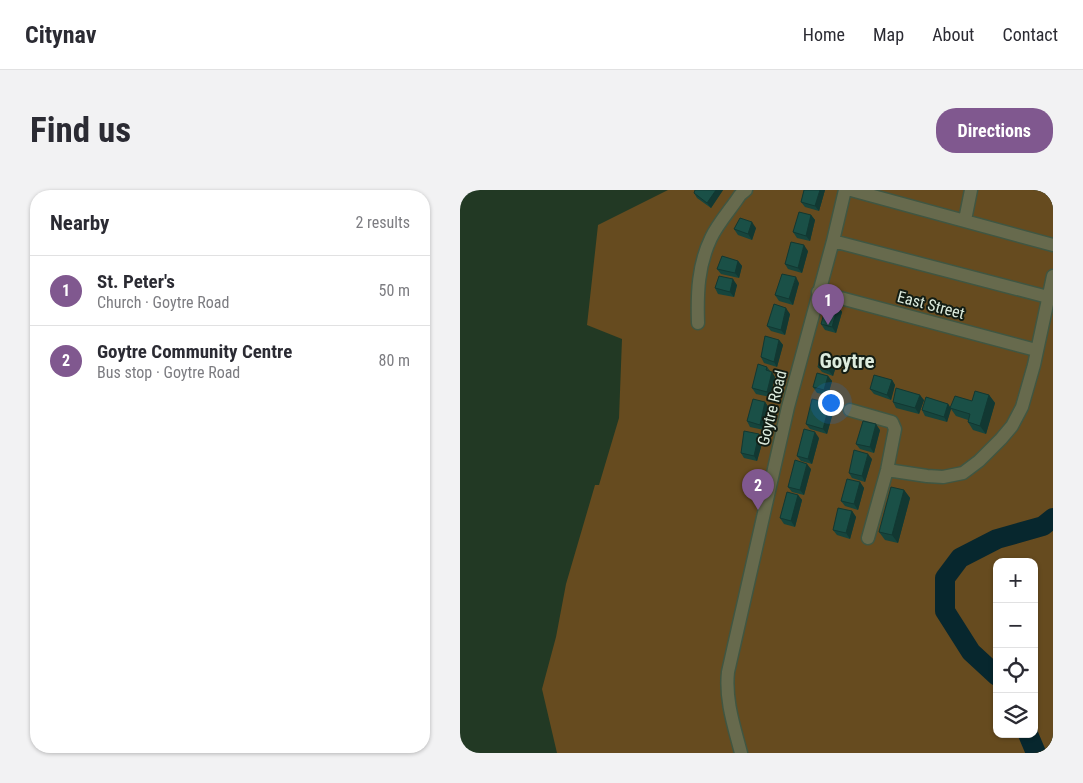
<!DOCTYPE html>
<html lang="en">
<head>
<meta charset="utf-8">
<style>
	body { margin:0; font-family:"Roboto Condensed",sans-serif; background:#f2f2f3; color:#2b2b33 }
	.controls { position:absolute; right:15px; bottom:15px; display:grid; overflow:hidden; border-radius:10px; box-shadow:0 1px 4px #0004 }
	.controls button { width:45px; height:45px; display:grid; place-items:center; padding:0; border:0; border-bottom:1px solid #e1e1e2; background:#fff; color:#2b2b33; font:25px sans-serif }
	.you { position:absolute; left:370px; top:212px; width:18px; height:18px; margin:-12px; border:4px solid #fff; border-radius:50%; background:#1a73e8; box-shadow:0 0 0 8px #1a73e833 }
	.badge { display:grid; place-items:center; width:32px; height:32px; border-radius:50%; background:#80588f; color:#fff; font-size:16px; font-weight:700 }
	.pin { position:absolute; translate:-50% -41px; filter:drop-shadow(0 1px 2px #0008) }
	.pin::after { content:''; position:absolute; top:26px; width:18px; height:15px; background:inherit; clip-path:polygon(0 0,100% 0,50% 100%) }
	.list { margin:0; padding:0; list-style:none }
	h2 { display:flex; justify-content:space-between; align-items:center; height:65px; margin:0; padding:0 20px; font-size:21px }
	h2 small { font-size:16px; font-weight:400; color:#7c7c81 }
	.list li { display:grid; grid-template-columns:32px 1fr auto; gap:15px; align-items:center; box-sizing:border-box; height:70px; padding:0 20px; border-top:1px solid #e1e1e2 }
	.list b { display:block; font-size:19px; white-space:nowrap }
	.list p { margin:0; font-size:16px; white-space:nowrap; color:#7c7c81 }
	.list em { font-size:16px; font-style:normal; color:#7c7c81 }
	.icon { flex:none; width:28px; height:28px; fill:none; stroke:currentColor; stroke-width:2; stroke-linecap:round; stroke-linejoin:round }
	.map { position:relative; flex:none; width:593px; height:563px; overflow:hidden; border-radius:20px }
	header { display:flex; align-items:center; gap:30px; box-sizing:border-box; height:70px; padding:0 25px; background:#fff; border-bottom:1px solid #e1e1e2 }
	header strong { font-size:24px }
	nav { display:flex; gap:28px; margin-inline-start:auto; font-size:18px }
	.intro { display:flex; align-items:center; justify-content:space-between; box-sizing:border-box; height:120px; padding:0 30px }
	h1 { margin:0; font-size:35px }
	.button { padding:12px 22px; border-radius:20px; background:#80588f; color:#fff; font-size:18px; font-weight:700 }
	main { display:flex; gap:30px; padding:0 30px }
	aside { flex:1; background:#fff; border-radius:20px; box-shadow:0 1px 4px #0004 }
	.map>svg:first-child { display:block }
</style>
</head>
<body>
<header>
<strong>Citynav</strong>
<nav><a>Home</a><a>Map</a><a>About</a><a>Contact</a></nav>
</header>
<div class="intro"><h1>Find us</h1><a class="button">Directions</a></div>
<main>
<aside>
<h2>Nearby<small>2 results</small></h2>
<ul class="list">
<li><span class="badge">1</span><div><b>St. Peter's</b><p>Church · Goytre Road</p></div><em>50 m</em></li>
<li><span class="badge">2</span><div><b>Goytre Community Centre</b><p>Bus stop · Goytre Road</p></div><em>80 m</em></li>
</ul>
</aside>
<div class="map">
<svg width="593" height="563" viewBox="0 0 593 563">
	<rect width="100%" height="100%" fill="#223924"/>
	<path fill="#664b1f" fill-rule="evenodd" d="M208,0H593V563H97L82,499L96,447L106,394L135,295H139L159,228L162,149L127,135L138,35ZM537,372H574V544H537Z"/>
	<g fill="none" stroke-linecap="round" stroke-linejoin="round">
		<path stroke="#07272e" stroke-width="20" d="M537,486L511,462L485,421V388L500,368L537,349L583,336L593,328
			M568,544L576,563"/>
		<g stroke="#405642" stroke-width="15">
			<path id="minor" d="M391,0L593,55
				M505,30L511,0
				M373,51L588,107
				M358,102L576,160
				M238,133C237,103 238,75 251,48C258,33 271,19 280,5L286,0
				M390,220L432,232L435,239L427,280L408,348
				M427,280L467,286L483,287L503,283L519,271L541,249L552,236L562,217L574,175L593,86
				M281,563C274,536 265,510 268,482L328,217L373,51L385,0"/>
		</g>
		<use href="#minor" stroke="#676a4d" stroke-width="12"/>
	</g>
	<path fill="#16453d" d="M263,0L251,18L237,8L234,3Z
		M344,0H365L359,21L345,17L341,12Z
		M351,25L355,30L350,51L337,48L333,42Z
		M296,38L292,50L278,45L274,39Z
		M348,61L342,83L328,79L325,74Z
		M278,71L282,76L279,88L261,84L257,79Z
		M339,93L333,115L319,111L315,105Z
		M277,95L274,107L258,104L255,98Z
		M378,116L382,122L376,143L365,140L361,134Z
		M330,124L325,145L311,141L307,136Z
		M319,150L323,155L317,177L304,173L301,167Z
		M377,173L373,186L362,182L358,177Z
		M307,177L315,187L310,207L296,204L292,198Z
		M368,186L372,191L368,205L357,203L353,197Z
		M432,190L435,195L431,210L414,204L410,199Z
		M529,205L535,213L526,244L513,240L508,232V230L496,226L491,219L487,232L465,226L462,220L488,214L491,218L512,211Z
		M464,210L459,224L436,218L433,212Z
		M305,212L309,218L304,240L290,237L287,231Z
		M374,219L367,244L350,239L346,234Z
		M420,240L414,263L400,259L396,254Z
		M299,244L303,250L297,271L284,268L281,263Z
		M359,248L352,274L341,271L337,266Z
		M412,269L405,292L392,288L389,283Z
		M351,279L344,305L332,302L328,297Z
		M400,292L404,298L398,320L385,316L381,311Z
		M444,300L450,308L438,353L425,350L419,342Z
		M338,305L342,310L335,337L324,334L320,328Z
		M392,321L396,327L390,349L377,345L373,340Z"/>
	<path fill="#123832" d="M256,0H263L251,18L247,13Z
		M360,0H365L359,21L355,16Z
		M351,25L355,30L350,51L346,46Z
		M292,32L296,38L292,50L288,44Z
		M344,55L348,61L342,83L338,78Z
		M278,71L282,76L279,88L275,83Z
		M336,87L339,93L333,115L329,109Z
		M273,89L277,95L274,107L270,102Z
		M378,116L382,122L376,143L372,137Z
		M326,118L330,124L325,145L321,140Z
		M319,150L323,155L317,177L314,172Z
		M373,168L377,173L373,186L369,181Z
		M312,182L315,187L310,207L307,202Z
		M368,186L372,191L368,205L364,200Z
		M432,190L435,195L431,210L427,205Z
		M460,205L464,210L459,224L455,218Z
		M529,205L535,213L526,244L520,236Z
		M305,212L309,218L304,240L300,235Z
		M370,213L374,219L367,244L363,239Z
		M488,214L491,219L487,232L484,227Z
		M416,234L420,240L414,263L410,257Z
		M355,242L359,248L352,274L348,269Z
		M299,244L303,250L297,271L294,266Z
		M408,264L412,269L405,292L402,286Z
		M347,274L351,279L344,305L340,300Z
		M400,292L404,298L398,320L394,314Z
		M444,300L450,308L438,353L432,345Z
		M338,305L342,310L335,337L331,331Z
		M392,321L396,327L390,349L386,343Z"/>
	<path fill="#1a5047" stroke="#123832" d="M235,0H256L247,13L234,3Z
		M344,0H360L355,16L341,12Z
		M339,22L351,25L346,46L333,42Z
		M280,28L292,32L288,44L274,39Z
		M331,52L344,55L338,78L325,74Z
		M262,66L278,71L275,83L257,79Z
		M322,84L336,87L329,109L315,105Z
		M259,86L273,89L270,102L255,98Z
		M367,113L378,116L372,137L361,134Z
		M314,114L326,118L321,140L307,136Z
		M305,146L319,150L314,172L301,167Z
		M361,165L373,168L369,181L358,177Z
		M298,174L307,177L306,180L312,182L307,202L292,198Z
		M357,183L368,186L364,200L353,197Z
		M414,185L432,190L427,205L410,199Z
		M436,198L460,205L455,218L433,212Z
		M515,201L529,205L520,236L508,232L510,224L490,218L495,206L512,211Z
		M466,207L488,214L484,227L462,220Z
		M293,209L305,212L300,235L287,231Z
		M352,209L370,213L363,239L346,234Z
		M403,231L416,234L410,257L396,254Z
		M344,239L355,242L348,269L337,266Z
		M284,241L299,244L294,266L281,263Z
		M394,260L408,264L402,286L389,283Z
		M335,270L347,274L340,300L328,297Z
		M387,289L400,292L394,314L381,311Z
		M431,297L444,300L432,345L419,342Z
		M327,302L338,305L331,331L320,328Z
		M378,318L392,321L386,343L373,340Z"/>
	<g text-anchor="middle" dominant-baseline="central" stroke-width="4" stroke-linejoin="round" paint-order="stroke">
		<g font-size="16" fill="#ddecde" stroke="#131d14">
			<text transform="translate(471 115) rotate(15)">East Street</text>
			<text transform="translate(312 218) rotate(-76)">Goytre Road</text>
		</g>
		<g font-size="21" font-weight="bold" fill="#ddecde" stroke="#131d14">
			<text x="387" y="171">Goytre</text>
		</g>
	</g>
</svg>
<div class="controls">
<button>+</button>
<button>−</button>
<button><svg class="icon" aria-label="locate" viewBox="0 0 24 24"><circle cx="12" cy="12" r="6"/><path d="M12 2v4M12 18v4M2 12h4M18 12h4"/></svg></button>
<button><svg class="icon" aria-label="layers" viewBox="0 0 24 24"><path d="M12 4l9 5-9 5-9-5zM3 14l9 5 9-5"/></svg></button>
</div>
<div class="you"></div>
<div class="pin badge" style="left:368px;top:135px">1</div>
<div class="pin badge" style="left:298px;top:320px">2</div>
</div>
</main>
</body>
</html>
